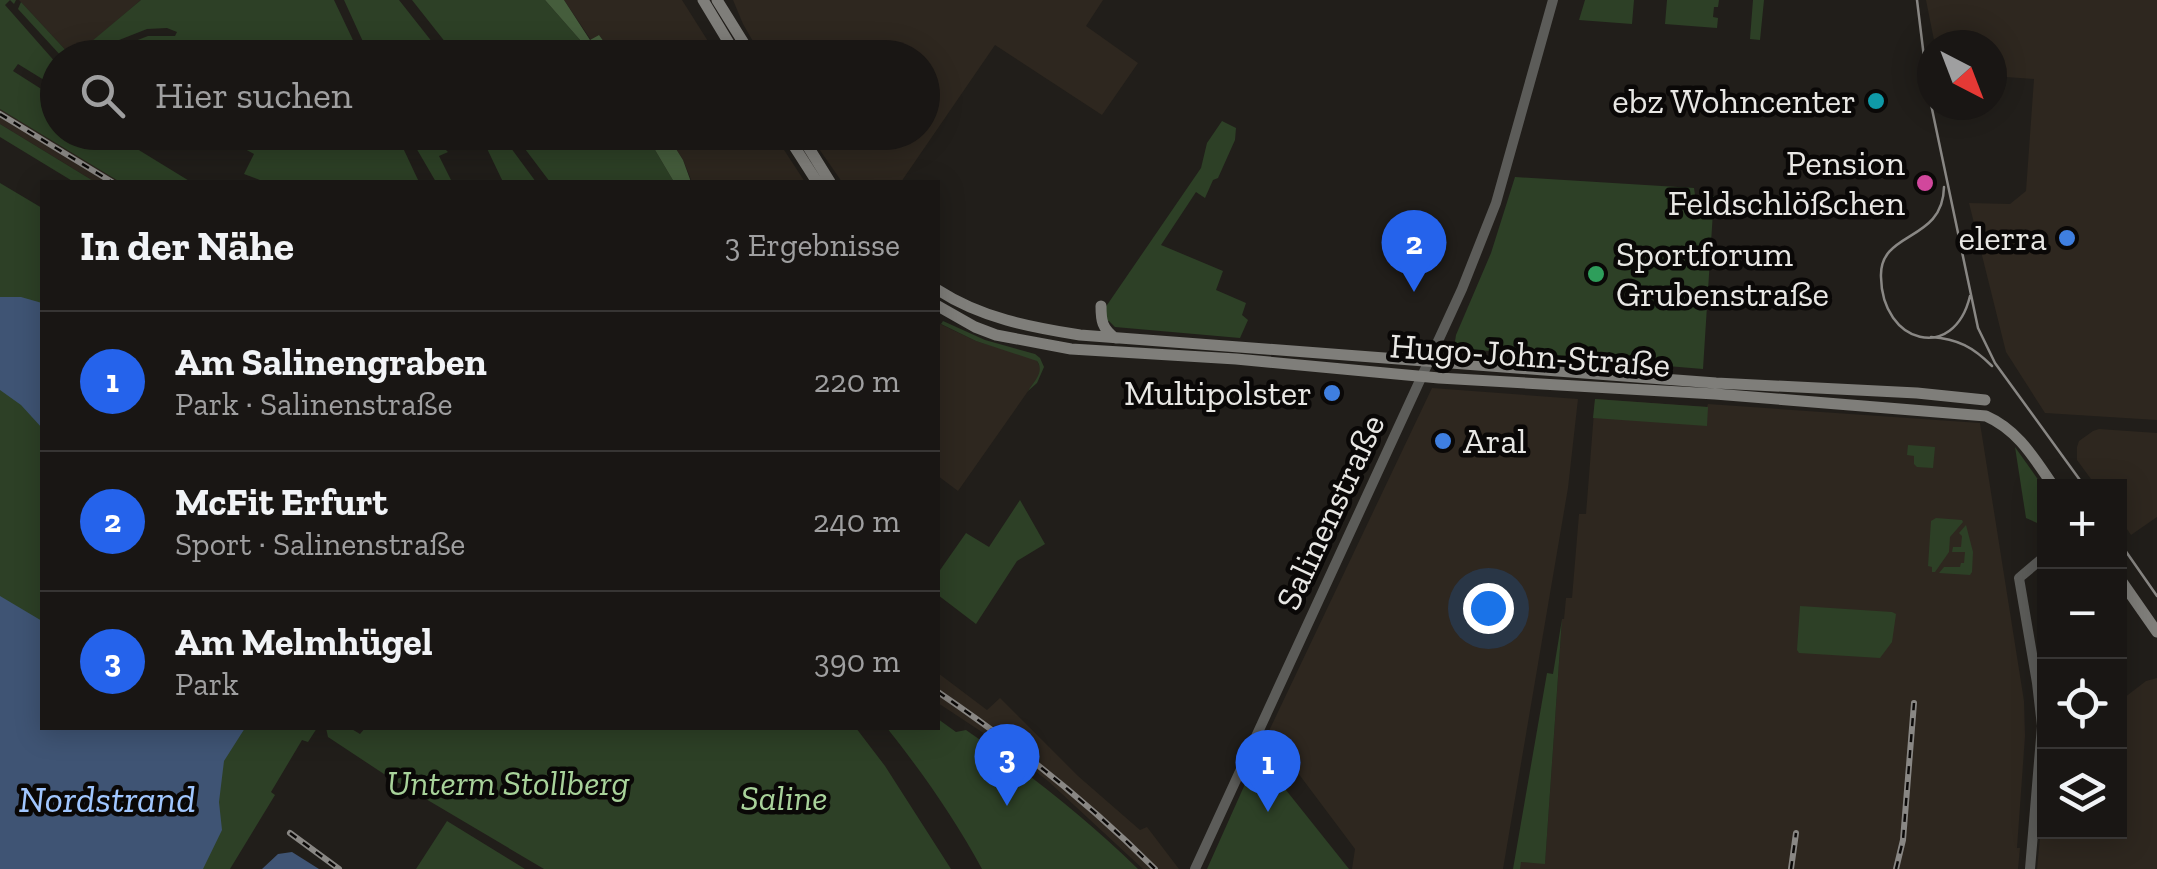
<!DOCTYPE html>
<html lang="de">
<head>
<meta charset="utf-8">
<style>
	body { margin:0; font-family:"Zilla Slab",serif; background:#262322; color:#f1f3f6 }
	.controls { position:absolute; right:30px; bottom:30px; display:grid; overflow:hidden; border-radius:0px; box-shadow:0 5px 25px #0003 }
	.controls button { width:90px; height:90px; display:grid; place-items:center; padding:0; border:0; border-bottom:2px solid #373534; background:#191614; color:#f1f3f6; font:50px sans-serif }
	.compass { position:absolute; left:1917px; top:30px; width:90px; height:90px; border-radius:50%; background:#191614; box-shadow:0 5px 25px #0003; rotate:138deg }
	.you { position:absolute; left:1488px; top:608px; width:35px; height:35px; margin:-25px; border:8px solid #fff; border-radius:50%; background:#1a73e8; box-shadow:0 0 0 15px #1a73e833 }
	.badge { display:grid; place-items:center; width:65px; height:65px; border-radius:50%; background:#2563eb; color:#fff; font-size:32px; font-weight:700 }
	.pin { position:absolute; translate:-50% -82px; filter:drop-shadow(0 2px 5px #0008) }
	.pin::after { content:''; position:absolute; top:52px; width:35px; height:30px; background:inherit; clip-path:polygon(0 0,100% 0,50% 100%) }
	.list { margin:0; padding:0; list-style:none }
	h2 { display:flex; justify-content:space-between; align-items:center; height:130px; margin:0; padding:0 40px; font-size:42px }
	h2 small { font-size:32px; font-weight:400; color:#9f9fa0 }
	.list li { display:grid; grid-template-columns:65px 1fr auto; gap:30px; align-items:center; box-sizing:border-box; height:140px; padding:0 40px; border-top:2px solid #373534 }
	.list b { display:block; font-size:38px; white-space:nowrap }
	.list p { margin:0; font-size:32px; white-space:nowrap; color:#9f9fa0 }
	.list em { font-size:32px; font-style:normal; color:#9f9fa0 }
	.icon { flex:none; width:55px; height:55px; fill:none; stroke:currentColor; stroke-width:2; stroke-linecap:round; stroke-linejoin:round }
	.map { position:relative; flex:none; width:2157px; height:869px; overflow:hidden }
	.search { position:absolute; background:#191614; box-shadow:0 5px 25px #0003; left:40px; top:40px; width:900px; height:110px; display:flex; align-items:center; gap:25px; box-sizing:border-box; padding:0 35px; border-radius:55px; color:#9f9fa0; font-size:38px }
	.panel { position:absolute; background:#191614; box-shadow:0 5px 25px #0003; left:40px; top:180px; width:900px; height:550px; border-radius:0px }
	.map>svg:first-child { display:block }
</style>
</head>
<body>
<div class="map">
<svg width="2157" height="869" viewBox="0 0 2157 869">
	<rect width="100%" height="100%" fill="#211e1a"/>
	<path fill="#2e271f" d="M19,0H141L73,58Z
		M564,0H682L718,57H615L599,35L591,40Z
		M733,0H1103L1086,26L1138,63L1102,115L995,45L901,182H842L808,133L922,132V58L762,57L743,24Z
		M1926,0H2157V420L2045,413L2006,352L1969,203L2010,204L2026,191L2034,79L1992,76V45H1935Z
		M0,109L120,182H95L0,124Z
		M666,133H773L805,182H692L683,160Z
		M938,323L976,341L1032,358L1037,361L1041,369L1040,374L958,491L938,476Z
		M1432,388L1578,399L1568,488L1503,869H1352L1355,849L1268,733Z
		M1595,399L1707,407L1708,404L1980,423L2024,701L2025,736L2017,848H2020L2018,869H1520V862L1545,863L1562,619H1564L1566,598H1572L1579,514H1586Z
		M2099,429L2157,433V517L2131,535L2120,519V487L2096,486L2077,460V447L2079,441L2093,431Z
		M938,673L987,710L1000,698L1078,776L1140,830L1147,827L1179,869H1143L1048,781L997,742L938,703Z
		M2157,678V869H2037L2044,798V832H2120V701L2146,681Z"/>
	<path fill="#2d4026" d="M0,0H16L14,4L10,0L5,5L57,64V88L18,64L13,71L57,99L58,132L111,133L191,182H120L0,109Z
		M141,0H334L361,57H94L148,36H175L177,32L167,28L147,29L76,57H73Z
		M344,0H399L444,57H370Z
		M412,0H545L595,57H457Z
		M1585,0H1634L1632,24L1579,20Z
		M1667,0H1719L1718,7H1714L1713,17L1718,18L1717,28L1665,24Z
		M1753,0H1764L1760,40L1750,39Z
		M21,2L72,57H62L18,9Z
		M1222,121L1236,128L1235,140L1218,178L1213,180L1205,198L1196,192L1161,245L1223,271L1216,290L1246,303L1242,315L1248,320L1240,338L1115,327L1109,321L1106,322L1105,308L1201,168L1207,143Z
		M0,124L95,182H74L0,137Z
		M216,133H396L419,182H265L244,174L254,154Z
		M405,133H500L536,182H503L481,136L456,148C442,131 427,133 408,139Z
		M513,133H645L674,182H550Z
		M432,142L439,143L448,152L439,156L452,182H436L415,146Z
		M1515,177L1694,188L1695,195L1714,196L1703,369L1454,348L1456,335L1491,253Z
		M0,183L42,208V728H317L308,742L302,740L271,792L275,795L230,869H0Z
		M943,321L985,340L1035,354L1040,358L1044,367L1037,383L1028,391C1034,381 1045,372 1037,361L976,341L941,324Z
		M1595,399L1708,407L1707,426L1593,418Z
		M1908,445L1935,447L1933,468L1917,467L1914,464V456L1907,455Z
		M2015,447L2044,488V526L2026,518Z
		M1020,500L1045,544L1017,561L976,624L938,595V573L966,533L989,547Z
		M1936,518L1962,520L1963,522L1950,537L1949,552L1935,572H1932V567L1928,566L1931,521Z
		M1966,525L1973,552L1972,572L1970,575L1939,573L1944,567H1960L1961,563H1964L1965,552H1952L1953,547H1961L1962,536L1959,533Z
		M1800,606L1892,612L1896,614L1892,642L1880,658L1799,653L1797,650Z
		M1562,619L1545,864L1521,862L1520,869H1513L1547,673L1553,674Z
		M938,719L956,732L966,730C1027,772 1085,817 1138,869H982C955,819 922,772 887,728H938Z
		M326,728H350L360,734L365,728H856L885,766L951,869H544L387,776L328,737Z
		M1258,755L1349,869H1207Z
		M447,821L525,869H416Z"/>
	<path fill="#455d3c" d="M545,0H564L590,40L599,35L615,57H595Z
		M645,133H666L683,160L691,182H674Z"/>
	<path fill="#3f5474" d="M0,297H21L42,303V428L21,405L0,390Z
		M0,596L42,621V728H245L224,761L219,802L222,830L203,869H0Z
		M292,852L319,869H262L278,854Z"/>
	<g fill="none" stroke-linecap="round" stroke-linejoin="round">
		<path stroke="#5c5c59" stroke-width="10" d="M1195,869L1462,289L1496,203L1553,0
			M2030,869L2042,726L2037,683L2019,578L2044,557"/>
		<path stroke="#7f7e7a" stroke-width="11" d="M703,0L738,58
			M717,0L753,58
			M785,132L817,182
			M799,132L830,182
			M938,290C981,318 1030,327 1080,335L1716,383L1917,393L1985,400
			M938,306L975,327L996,335L1071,349L1236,359L1439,378L1715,394L1986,416C2018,430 2034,458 2054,487
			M1101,306C1101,321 1102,328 1115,338
			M2120,579L2157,632"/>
		<path stroke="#898784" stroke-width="2.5" d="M1917,0L1928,90L1978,328L1995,363L2085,487
			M1944,187C1943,243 1879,230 1881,277C1882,344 1954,363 1970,296
			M1931,337C1958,339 1973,347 1992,366
			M2120,543L2157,596"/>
		<g stroke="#898784" stroke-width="6">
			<path id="rail" d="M0,114L112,182
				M938,692C1016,745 1088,802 1155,869
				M290,833L339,869
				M1791,869L1796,833
				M1896,869L1903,840L1914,703"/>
		</g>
		<use href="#rail" stroke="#0a0807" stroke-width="2.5" stroke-dasharray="8" stroke-linecap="butt"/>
	</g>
	<circle fill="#0f9aa8" stroke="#0a0807" stroke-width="4" cx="1876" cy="101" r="10"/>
	<circle fill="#d1479c" stroke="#0a0807" stroke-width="4" cx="1925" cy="183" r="10"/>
	<g fill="#3f7fe0" stroke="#0a0807" stroke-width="4">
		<circle cx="2067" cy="238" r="10"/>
		<circle cx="1332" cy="393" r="10"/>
		<circle cx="1443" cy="441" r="10"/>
	</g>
	<circle fill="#2e9e5b" stroke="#0a0807" stroke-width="4" cx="1596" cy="274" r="10"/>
	<g text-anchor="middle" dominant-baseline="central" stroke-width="9" stroke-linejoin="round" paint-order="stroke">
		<g font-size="35" fill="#e8e7e4" stroke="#0a0807" text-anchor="end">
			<text x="1856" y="101">ebz Wohncenter</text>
			<text x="1905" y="163">Pension<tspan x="1905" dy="40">Feldschlößchen</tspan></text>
			<text x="2047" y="238">elerra</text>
			<text x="1616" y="254" text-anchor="start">Sportforum<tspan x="1616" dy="40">Grubenstraße</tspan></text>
			<text x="1312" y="393">Multipolster</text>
			<text x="1463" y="441" text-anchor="start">Aral</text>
		</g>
		<g font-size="35" fill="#e8e7e4" stroke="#0a0807">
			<text transform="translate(1530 355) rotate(4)">Hugo-John-Straße</text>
			<text transform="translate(1330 512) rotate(-65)">Salinenstraße</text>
		</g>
		<g font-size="35" font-style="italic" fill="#a8d29a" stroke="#0a0807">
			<text x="508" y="783">Unterm Stollberg</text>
			<text x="784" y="798">Saline</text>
		</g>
		<g font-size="38" font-style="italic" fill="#a1c7ff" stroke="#0a0807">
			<text x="107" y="799">Nordstrand</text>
		</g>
	</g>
</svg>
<div class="controls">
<button>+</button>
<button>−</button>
<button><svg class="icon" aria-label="locate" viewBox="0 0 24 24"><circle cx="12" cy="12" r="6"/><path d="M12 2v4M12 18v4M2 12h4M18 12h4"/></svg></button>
<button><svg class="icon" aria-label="layers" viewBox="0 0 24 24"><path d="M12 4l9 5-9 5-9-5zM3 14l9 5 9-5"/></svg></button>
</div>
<svg class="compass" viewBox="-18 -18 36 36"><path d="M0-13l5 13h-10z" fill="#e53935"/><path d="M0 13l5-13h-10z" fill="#9f9fa0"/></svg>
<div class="you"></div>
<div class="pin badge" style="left:1268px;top:812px">1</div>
<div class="pin badge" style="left:1414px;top:292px">2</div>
<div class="pin badge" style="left:1007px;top:806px">3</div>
<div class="search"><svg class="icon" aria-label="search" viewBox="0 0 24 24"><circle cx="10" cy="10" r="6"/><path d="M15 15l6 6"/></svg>Hier suchen</div>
<section class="panel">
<h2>In der Nähe<small>3 Ergebnisse</small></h2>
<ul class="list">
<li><span class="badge">1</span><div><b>Am Salinengraben</b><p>Park · Salinenstraße</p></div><em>220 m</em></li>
<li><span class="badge">2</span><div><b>McFit Erfurt</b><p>Sport · Salinenstraße</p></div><em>240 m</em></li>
<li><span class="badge">3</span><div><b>Am Melmhügel</b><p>Park</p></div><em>390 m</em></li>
</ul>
</section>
</div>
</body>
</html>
